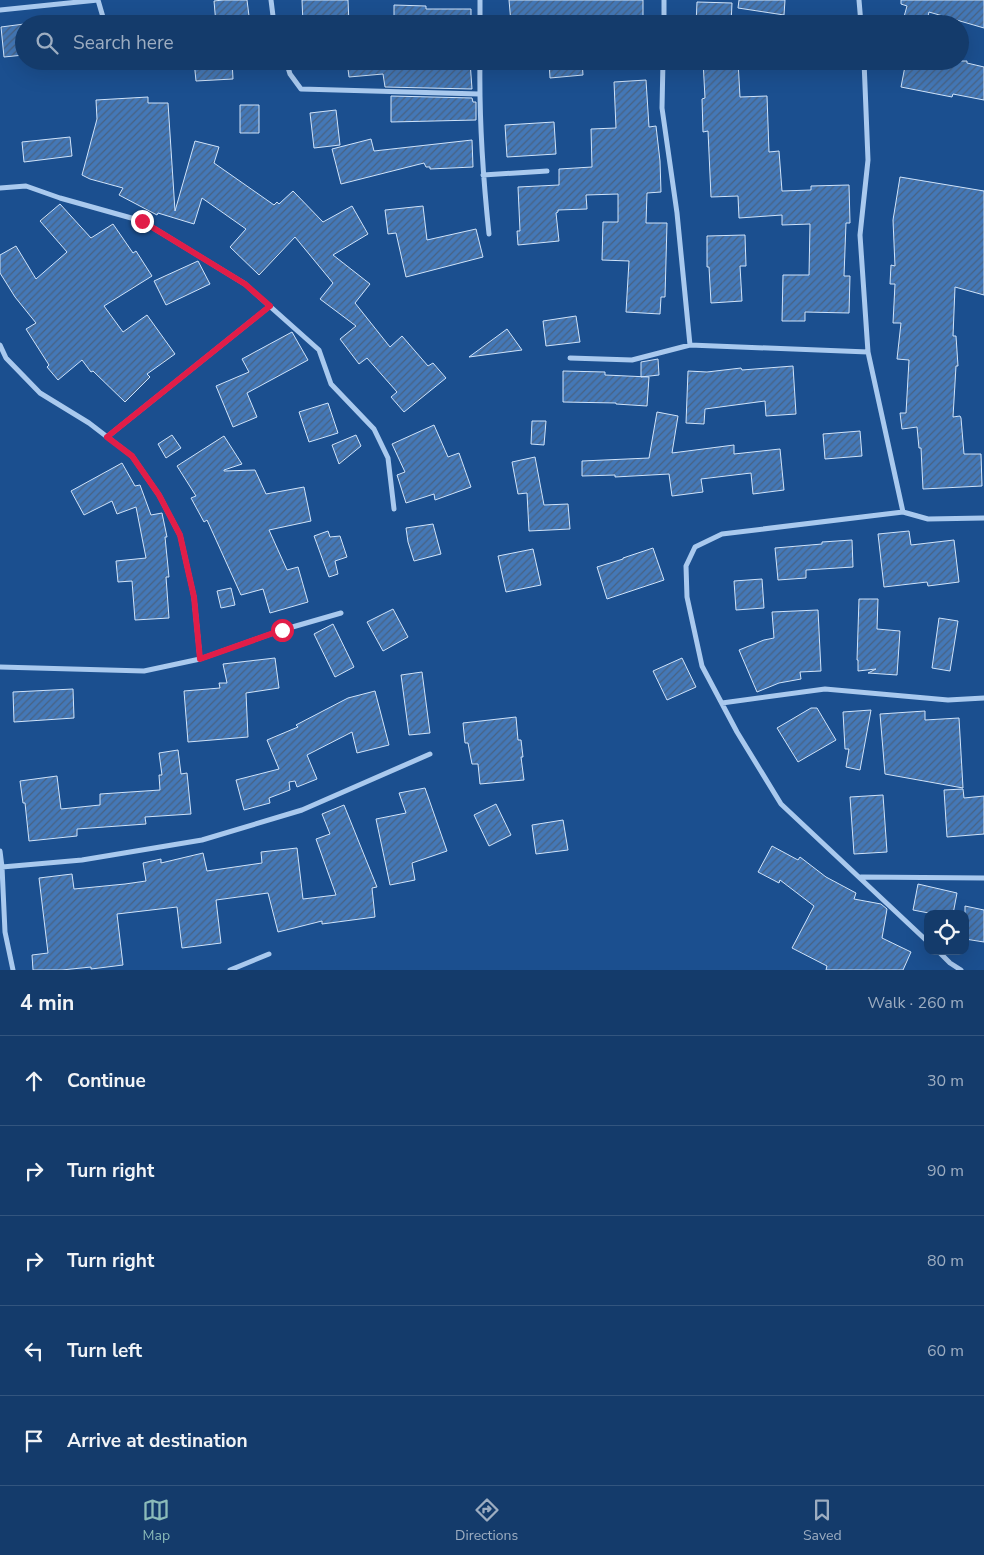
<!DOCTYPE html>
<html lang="en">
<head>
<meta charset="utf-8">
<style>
	body { margin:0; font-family:"Nunito Sans",sans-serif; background:#214673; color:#f1f3f6 }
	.controls { position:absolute; right:15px; bottom:15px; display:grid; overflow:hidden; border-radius:10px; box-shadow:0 5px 20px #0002 }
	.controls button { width:45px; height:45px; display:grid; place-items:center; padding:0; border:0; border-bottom:1px solid #33557e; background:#143b6b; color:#f1f3f6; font:25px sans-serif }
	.stop { position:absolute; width:15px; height:15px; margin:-11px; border:4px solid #e11d48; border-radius:50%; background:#fff }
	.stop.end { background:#e11d48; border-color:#fff; box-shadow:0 1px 5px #0008 }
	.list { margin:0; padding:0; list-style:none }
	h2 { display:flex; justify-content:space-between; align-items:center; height:65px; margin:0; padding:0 20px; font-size:21px }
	h2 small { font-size:16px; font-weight:400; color:#9dadc1 }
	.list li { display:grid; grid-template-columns:32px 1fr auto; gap:15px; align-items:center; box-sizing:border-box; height:90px; padding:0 20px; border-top:1px solid #33557e }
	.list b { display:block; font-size:19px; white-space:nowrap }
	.list em { font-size:16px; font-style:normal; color:#9dadc1 }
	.icon { flex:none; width:28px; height:28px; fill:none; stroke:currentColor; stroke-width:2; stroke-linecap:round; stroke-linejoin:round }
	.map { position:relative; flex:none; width:984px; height:970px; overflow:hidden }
	.search { position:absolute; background:#143b6b; box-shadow:0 5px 20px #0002; left:15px; right:15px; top:15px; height:55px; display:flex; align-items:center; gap:12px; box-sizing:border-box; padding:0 18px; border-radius:28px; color:#9dadc1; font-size:19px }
	.sheet { height:515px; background:#143b6b }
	nav { display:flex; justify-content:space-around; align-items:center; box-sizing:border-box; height:70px; border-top:1px solid #33557e; background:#143b6b; font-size:14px; color:#9dadc1 }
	nav a { display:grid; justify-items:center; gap:2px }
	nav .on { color:#8bbbb9 }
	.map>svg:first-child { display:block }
</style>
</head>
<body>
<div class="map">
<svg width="984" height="970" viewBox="0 0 984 970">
	<defs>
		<pattern id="building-hatch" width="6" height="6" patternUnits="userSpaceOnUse" patternTransform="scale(1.25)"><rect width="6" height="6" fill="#4478b7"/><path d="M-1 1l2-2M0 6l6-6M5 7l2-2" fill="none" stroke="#486282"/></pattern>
	</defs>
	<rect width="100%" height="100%" fill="#1b4f8f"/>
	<path fill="url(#building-hatch)" stroke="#cfe3fa" d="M223,0H247L250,24H216L214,1Z
		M302,0H348L349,24H303Z
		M509,0H643V24H561V23H551V21L511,23Z
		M739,0H785L784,15L738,8Z
		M901,0H984V28L929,12L926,24H902L907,6L901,4Z
		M697,2L732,3L731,24H696Z
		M394,5L426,6V9H471V24H394Z
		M24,24V55L4,57L1,27Z
		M194,61H232L233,79L196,81Z
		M347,61H470L472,89L385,87L383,74L349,77Z
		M549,61H582L583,75L550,78Z
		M703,61H738L740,97L767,96L769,152L779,151L782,191L811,190V186L849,185L850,223H846L844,276H850L849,313L805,312V321H782L783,275H809L810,224L782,225V215L739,218L738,196L711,197L708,131L703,132L702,99L705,98Z
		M906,61H967V63L984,67V100L953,94L952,97L901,87Z
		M646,80L649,127L656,126L660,161L661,192L647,193L646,223H667L665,297H661L660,314L626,312L629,261L602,260L603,222H618V194L586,195L587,209L558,210V212L556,213L559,241L518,245L517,231H520L518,187L559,185V169L592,167L591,129L616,128L614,82Z
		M391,96L472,98L473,102H476V120L391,122Z
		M148,97V103H168L175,211L195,141L219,147L214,163L274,205L277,202L279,204L293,191L323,222L352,206L368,234L333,255L370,284L355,303L390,347L402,336L428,366L433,363L446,378L404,412L391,397L397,392L367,358L359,364L340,339L356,326L320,299L333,283L295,237L259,275L230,247L246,229L202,198L194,224L158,213L157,215L119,195L123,188L90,179L82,175L97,119L96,100Z
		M240,105H259V133H240Z
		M336,110L340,145L314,148L310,113Z
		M554,122L556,154L507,157L505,125Z
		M70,137L72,156L24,162L22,142Z
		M371,139L374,151L472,140L473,167L430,169V167H426L424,163L341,184L332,149Z
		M900,177L984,191V295L955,287L953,336H956L958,366H956L953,417L960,416L961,418L964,454H981L982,486L923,489L921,448H919L917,427L902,429L900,413H906L909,360L897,359L901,323H893L895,284H890L891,265L895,266L893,220Z
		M60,204L91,238L113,224L133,253L136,251L152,276L104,306L123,332L147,315L175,354L147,374L150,377L125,402L93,371L91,372L82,360L58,380L47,367L49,365L26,329L36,323L15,297L0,273V255L16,246L36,279L67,252L40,221Z
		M423,206L427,240L476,229L483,257L406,277L396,233L388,234L385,210Z
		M745,235L746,266H740L742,301L711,303L709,267H707V236Z
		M198,261L210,284L166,305L154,281Z
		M576,316L580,342L546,346L543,321Z
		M507,329L522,350L469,357Z
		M292,332L308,360L247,393L257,417L233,427L216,386L249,372L242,359Z
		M658,359L659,375L641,377V362Z
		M793,366L796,414L766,416L765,401L705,409L704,424L686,423L688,371L707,372L741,368L742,370Z
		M563,371L605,372V375L649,377L647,406L616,404V403L563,402Z
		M328,403L338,433L309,442L299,412Z
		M657,412L678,416L672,453L734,445V454L780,449L784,490L753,494L751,473L701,479L703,492L672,496L669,474L615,477V475L582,476V461L649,458Z
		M532,421H546L544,445L531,444Z
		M434,425L448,457L459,453L471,487L435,500L434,494L406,503L397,475L405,472L392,444Z
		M860,431L862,456L825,459L823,434Z
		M172,435L181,448L166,458L158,444Z
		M356,435L361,446L339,464L332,445Z
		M224,436L242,464L224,470V471L255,470L266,494L304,487L311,521L269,530L287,570L298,567L308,602L270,613L263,589L241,595L207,520L204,522L191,498L196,496L177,466Z
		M535,457L544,505L568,504L570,529L529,531L527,493L518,494L512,462Z
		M122,463L135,486L140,485L151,515L162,513L167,537H165L169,577H166L169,618L135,620L132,581L118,582L116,561L146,558L136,507L117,514L112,501L84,515L71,491Z
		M433,524L441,554L414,561L408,542L406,528Z
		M328,531L330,537L340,536L347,557L335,561L338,574L329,577L314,536Z
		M909,531L911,545L954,540L959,582L928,586L927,582L884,587L878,534Z
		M852,540L853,567L806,570V578L778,580L775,548L822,544V542Z
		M653,548L664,580L607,599L597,567L623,559V558Z
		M533,549L541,585L506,592L498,556Z
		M762,579L764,608L736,610L734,581Z
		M231,588L235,605L221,608L217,591Z
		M859,599H878L877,629L900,631L897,675L868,673L876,669L858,671V660H857Z
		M393,609L408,637L383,651L367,622Z
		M818,610L821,671L800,672L801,679L779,683L757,692L739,650L764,640L774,638L772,612Z
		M939,618L958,621L950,671L932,668Z
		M333,624L354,667L335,677L314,634Z
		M275,658L279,688L246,693L248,737L188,742L184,691L220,688L219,683H227L223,664Z
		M682,658L696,687L667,700L653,671Z
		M422,672L430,733L409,735L401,675Z
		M73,689L74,718L14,722L13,692Z
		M375,691L389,745L357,753L352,732L307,755L317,779L297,787L295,781L289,782L290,790L269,798L270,803L244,810L236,780L279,769L267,740L298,727L296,725L348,698Z
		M811,708H817L836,740L798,762L777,728Z
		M871,710L860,770L846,767L849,749H845L843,712Z
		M925,711V720L959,718L963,788L885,774L880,714Z
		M516,717L518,740H521L523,757H521L524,780L480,784L478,764H472L468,743H465L463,723Z
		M178,750L181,774L187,773L191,814L145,817L146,824L77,829V836L29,841L25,803H23L20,781L57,776L61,809L100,805V794L160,790L159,775H162L159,753Z
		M425,788L447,851L412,863L415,880L390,885L376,819L406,813L399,793Z
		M963,789L964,798L984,796V834L947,837L944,790Z
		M883,795L887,852L854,854L850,797Z
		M496,804L511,835L489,846L474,815Z
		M344,805L377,887L372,888L375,917L322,924V921L278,932L268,893L216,900L221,943L182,948L177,907L117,914L123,965L91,969V967L62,970H33L32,955L48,953L39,878L72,874L74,889L125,884L146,881L143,863L161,859V863L203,853L207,871L262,863L261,852L297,848L303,899L336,895L316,839L330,834L322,814Z
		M563,820L568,850L536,854L532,825Z
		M772,846L798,860L800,857L826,877L856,893L854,899L881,904L887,909L882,938L911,952L903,970H826L827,966L792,948L814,906L780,880L779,883L758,872Z
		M918,884L957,893L953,914H934L913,910Z
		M965,906L984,910V942L965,939Z"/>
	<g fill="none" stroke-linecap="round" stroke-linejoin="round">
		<path stroke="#a9c9ee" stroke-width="5" d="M98,0L105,24
			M271,0L274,24
			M859,0L861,24
			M0,10L98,0
			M480,24V0
			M664,24V0
			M116,61L117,64
			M286,61L290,74L301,89L479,94
			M480,61C479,119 483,177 489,234
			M663,61L662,108L677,213L690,345
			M864,61L868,160L860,235L868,352L903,512
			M483,175L547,171
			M0,188L26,186L60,198L142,221L245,284L319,350L331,384L374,429L388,458L394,509
			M0,345L6,358L40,393L89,423L132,456L159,495L180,535L194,597L200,659
			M570,358L632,360L690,345L868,352
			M107,437L270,306
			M0,667L144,671L200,659L282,630L341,613
			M722,703L825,689L948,700L984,698
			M0,851L2,867L5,932L13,970
			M2,867L82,860L202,840L302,810L430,754
			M861,877L984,878
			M928,942L781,804L737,732L702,666L687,597L686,566L695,547L722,534L903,512L928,519L984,518
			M938,951L950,963L961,970
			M230,970L269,954"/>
	</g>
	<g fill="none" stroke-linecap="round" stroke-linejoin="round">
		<path stroke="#e11d48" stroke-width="6" d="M142,221L245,284L270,306L107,437L132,456L159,495L180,535L194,597L200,659L282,630"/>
	</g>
</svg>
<div class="controls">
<button><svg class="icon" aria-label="locate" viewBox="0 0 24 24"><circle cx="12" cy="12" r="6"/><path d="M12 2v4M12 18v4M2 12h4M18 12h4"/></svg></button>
</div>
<div class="stop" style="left:282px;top:630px"></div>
<div class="stop end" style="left:142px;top:221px"></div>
<div class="search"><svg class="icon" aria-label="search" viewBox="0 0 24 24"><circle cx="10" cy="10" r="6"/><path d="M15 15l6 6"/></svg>Search here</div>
</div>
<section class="sheet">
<h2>4 min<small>Walk · 260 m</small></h2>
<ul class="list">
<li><svg class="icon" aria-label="ahead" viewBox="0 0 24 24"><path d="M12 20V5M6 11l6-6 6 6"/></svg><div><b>Continue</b></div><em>30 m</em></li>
<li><svg class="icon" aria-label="right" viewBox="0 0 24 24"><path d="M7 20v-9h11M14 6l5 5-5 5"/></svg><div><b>Turn right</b></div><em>90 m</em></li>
<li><svg class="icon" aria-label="right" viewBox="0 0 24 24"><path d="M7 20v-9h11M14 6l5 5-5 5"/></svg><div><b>Turn right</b></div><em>80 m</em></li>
<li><svg class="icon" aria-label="left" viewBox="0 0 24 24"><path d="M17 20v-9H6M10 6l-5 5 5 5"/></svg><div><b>Turn left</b></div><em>60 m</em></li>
<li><svg class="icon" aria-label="arrive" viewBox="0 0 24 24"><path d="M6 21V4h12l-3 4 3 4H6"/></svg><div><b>Arrive at destination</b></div></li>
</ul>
</section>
<nav>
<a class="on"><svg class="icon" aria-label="map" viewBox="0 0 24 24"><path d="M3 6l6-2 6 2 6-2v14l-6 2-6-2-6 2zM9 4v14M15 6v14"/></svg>Map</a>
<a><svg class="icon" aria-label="directions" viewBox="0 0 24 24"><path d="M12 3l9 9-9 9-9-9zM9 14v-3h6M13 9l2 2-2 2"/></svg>Directions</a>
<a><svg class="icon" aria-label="saved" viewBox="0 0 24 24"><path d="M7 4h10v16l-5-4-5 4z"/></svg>Saved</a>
</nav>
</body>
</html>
